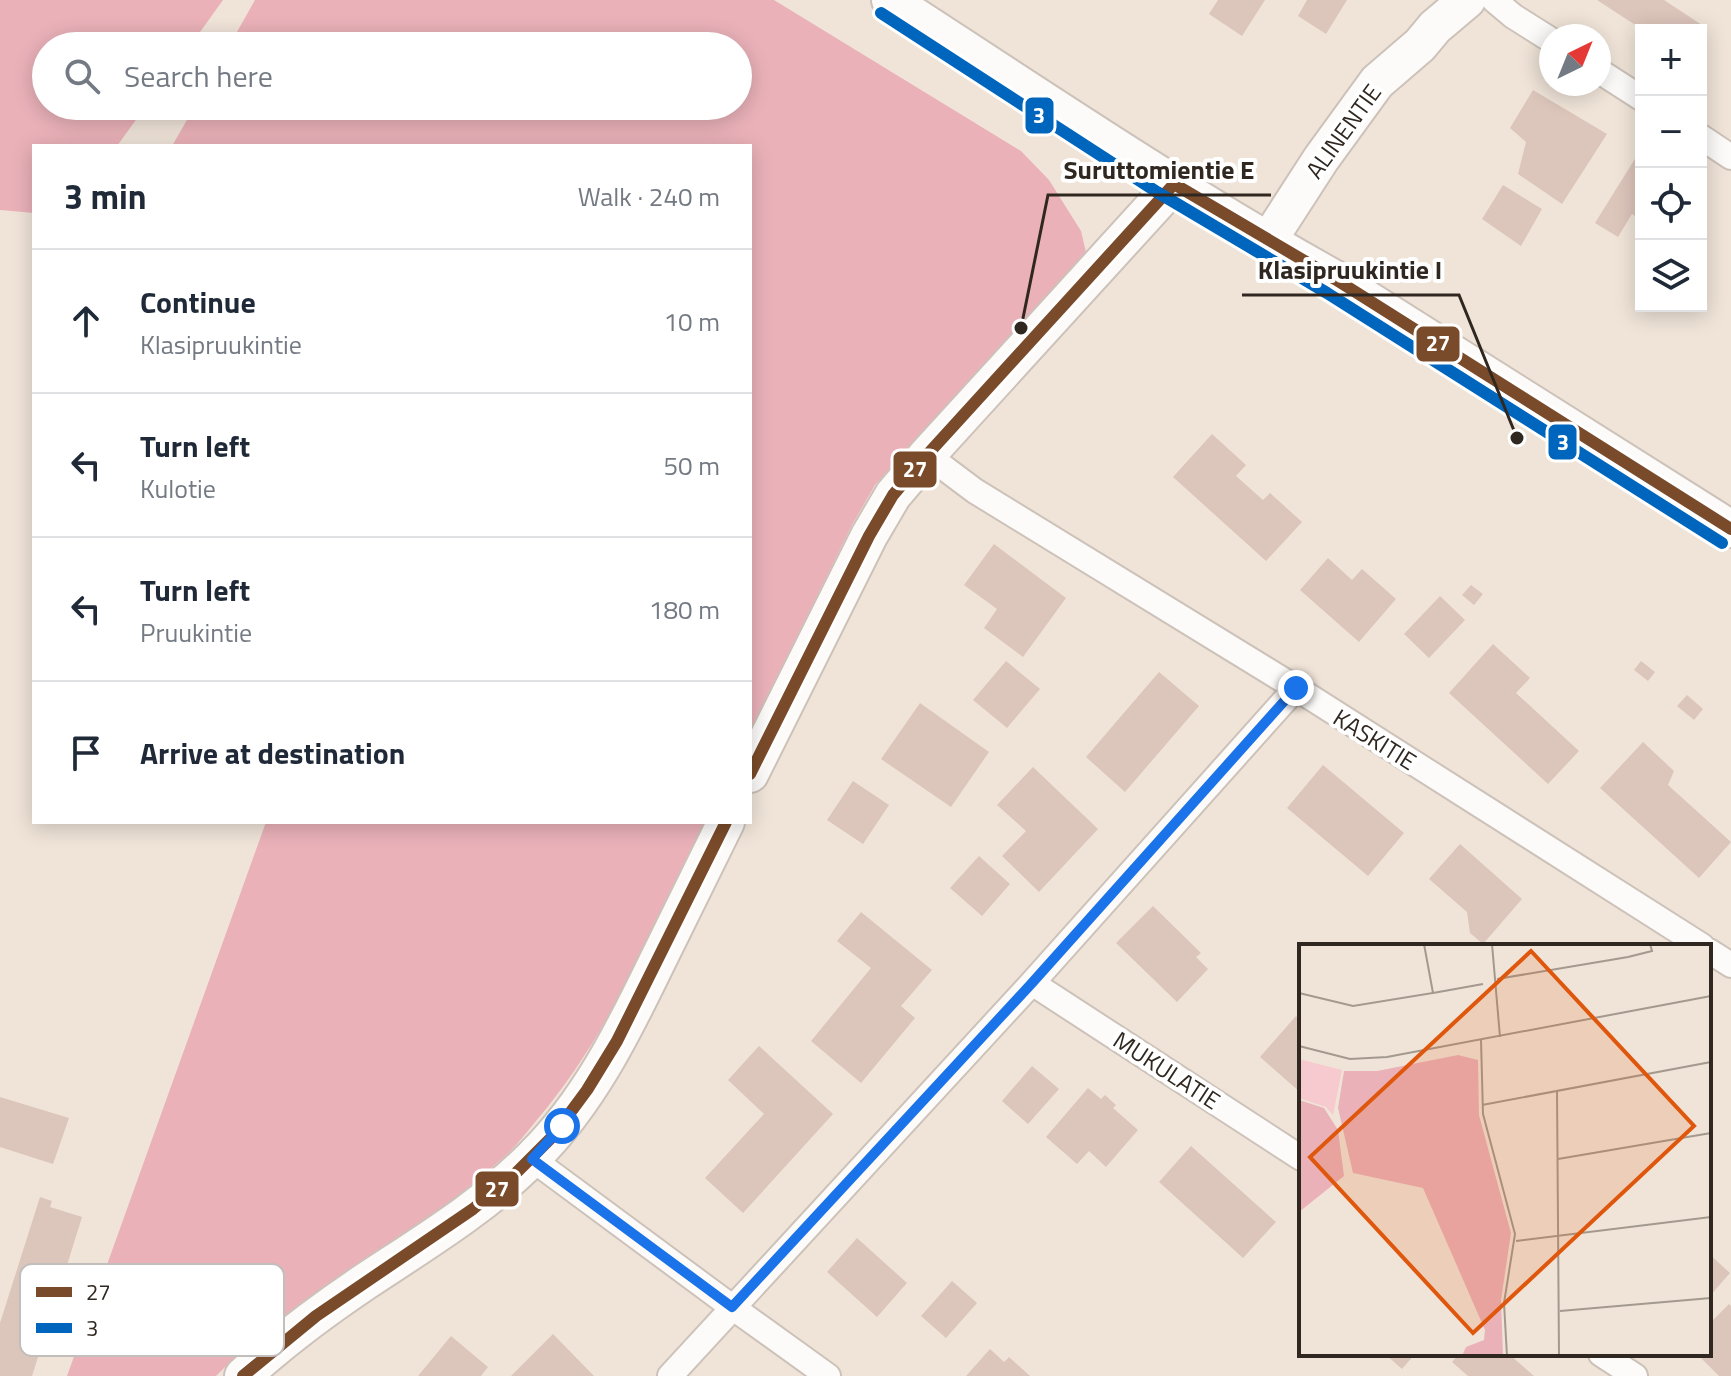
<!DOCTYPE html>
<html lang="en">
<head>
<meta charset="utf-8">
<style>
	body { margin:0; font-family:"Titillium Web",sans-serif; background:#f6f6f7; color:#1f2937 }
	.controls { position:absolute; right:24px; top:24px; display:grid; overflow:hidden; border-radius:0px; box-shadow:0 4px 20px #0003 }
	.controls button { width:72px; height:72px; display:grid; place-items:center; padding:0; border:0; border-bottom:2px solid #e0e1e3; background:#fff; color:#1f2937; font:40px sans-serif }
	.compass { position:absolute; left:1539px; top:24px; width:72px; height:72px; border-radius:50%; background:#fff; box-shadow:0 4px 20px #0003; rotate:43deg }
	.stop { position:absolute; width:24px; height:24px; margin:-18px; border:6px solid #1a73e8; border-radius:50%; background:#fff }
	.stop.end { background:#1a73e8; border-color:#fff; box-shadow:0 2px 8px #0008 }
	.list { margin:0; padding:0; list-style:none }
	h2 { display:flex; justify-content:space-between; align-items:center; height:104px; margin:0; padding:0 32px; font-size:34px }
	h2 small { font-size:26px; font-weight:400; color:#747a83 }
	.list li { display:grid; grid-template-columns:52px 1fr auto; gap:24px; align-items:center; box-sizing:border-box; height:144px; padding:0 32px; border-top:2px solid #e0e1e3 }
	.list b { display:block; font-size:30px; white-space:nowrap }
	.list p { margin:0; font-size:26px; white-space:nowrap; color:#747a83 }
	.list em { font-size:26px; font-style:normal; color:#747a83 }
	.icon { flex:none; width:44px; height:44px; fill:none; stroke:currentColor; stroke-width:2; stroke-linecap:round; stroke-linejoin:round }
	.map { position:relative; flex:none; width:1731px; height:1376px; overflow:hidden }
	.search { position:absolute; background:#fff; box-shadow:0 4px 20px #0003; left:32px; top:32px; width:720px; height:88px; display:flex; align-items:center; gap:20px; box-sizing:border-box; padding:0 28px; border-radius:44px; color:#747a83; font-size:30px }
	.panel { position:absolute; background:#fff; box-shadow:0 4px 20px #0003; left:32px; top:144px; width:720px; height:680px; border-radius:0px }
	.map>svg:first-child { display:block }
</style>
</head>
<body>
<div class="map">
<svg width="1731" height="1376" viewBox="0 0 1731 1376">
	<rect width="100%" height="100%" fill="#f0e4d8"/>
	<path fill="#eab1b9" d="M0,0H223L190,46H46V106H146L117,146H34V213L0,210Z
		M255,0H774L1021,151L1049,180L1081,231L1086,252L875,485L852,525L750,732V146H172L195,106H738V46H229Z
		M266,822H706C655,924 611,1033 536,1121C526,1133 516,1147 504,1157C415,1239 302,1290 216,1376H67Z"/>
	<path fill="#dcc5bb" d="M1218,0H1265L1242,36L1209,14Z
		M1307,0H1347L1326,34L1298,16Z
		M1597,0H1664L1705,27L1703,30H1643Z
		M1533,90L1607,134L1562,204L1518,174L1526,142L1510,128Z
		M1641,149V220L1632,214L1618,237L1595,223Z
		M1503,185L1542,209L1521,246L1482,219Z
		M1212,434L1246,465L1236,476L1263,500L1270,493L1302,522L1266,561L1173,477Z
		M994,544L1066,598L1023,657L984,628L997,609L964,585Z
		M1328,558L1352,580L1362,569L1396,599L1359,642L1300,590Z
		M1471,585L1483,594L1474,605L1462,595Z
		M1440,596L1465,620L1429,658L1404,634Z
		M1493,644L1530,678L1516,693L1579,751L1548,784L1449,693Z
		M1006,661L1040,689L1007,728L973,700Z
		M1641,661L1655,672L1648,681L1634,670Z
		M1159,672L1199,706L1125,792L1086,757Z
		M1687,695L1703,709L1694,720L1677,706Z
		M920,703L989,752L951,807L881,759Z
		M1643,742L1674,771L1668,785L1731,842L1699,878L1600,788Z
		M1323,765L1404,833L1368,876L1287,808Z
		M1033,767L1098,829L1039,892L1002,856L1026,831L997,805Z
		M853,781L889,805L863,844L827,820Z
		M1460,844L1522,899L1483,944L1470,933L1467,912L1429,879Z
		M979,856L1010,884L982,916L950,888Z
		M1153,906L1201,953L1196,957L1208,969L1177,1002L1116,943Z
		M861,912L932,970L901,1006L915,1018L861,1083L811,1041L871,968L837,941Z
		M1296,1016L1301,1021V1093L1260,1057Z
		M759,1046L833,1114L743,1213L705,1178L764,1114L728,1080Z
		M1032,1066L1059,1089L1028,1124L1002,1101Z
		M1088,1088L1101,1099L1105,1095L1116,1105L1113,1108L1138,1130L1106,1167L1089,1151L1077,1164L1046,1137Z
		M0,1097L69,1118L53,1164L0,1147Z
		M1191,1146L1276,1222L1243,1258L1159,1182Z
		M40,1197L52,1201L50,1207L82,1217L50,1320L59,1323L48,1357L39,1354L32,1376H0V1323Z
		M857,1238L907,1283L877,1317L827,1272Z
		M1709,1254L1730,1273L1709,1297Z
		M952,1281L977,1303L946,1338L921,1316Z
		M1729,1304L1731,1306V1376H1719L1697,1354H1709V1324Z
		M553,1334L594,1376H511Z
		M451,1336L488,1367L481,1376H418Z
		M990,1349L1004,1362L1009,1357L1030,1376H966Z
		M1385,1354H1415L1402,1369Z
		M1459,1354H1509L1534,1376H1468L1452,1362Z"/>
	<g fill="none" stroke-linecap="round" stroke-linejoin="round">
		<g stroke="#ccc2b9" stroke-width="28">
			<path id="street" d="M1494,0L1513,16L1551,40
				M1599,71L1641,98
				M1701,137L1731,157
				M927,455L975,491L1296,688L1702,946
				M1709,951L1731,965
				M1032,983L1301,1158
				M532,1159L732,1307L828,1376
				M1601,1354L1635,1376
				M670,1376L1032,983L1296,688"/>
		</g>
		<g stroke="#ccc2b9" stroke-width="40">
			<path id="secondary" d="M890,0C1037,95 1182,194 1335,279L1731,529
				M1268,241L1321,159L1377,82L1420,45L1435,27L1467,0
				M750,774L869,536L893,495L927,455L1174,184
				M243,1376C280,1342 320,1312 363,1283C420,1245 484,1207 533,1157C588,1103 623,1032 656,964C680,916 703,869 726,822"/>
		</g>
		<use href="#street" stroke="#fdfbf9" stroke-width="24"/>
		<use href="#secondary" stroke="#fdfbf9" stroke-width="36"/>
		<g stroke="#fff" stroke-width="18">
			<path id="bus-1" d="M750,774L869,536L893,495L927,455L1174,184L1335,279L1731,529
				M243,1376L316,1316L473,1209L514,1175L553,1136L587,1090L617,1041L726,822"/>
		</g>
		<g stroke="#fff" stroke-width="18">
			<path id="bus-2" d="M881,13L1157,192L1327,293L1722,543"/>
		</g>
		<use href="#bus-1" stroke="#7a4b2a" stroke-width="12"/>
		<use href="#bus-2" stroke="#0065bd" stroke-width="12"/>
	</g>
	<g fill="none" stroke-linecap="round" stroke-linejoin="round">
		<path stroke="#1a73e8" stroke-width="10" d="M562,1126L532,1159L732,1307L1032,983L1296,688"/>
	</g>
	<g text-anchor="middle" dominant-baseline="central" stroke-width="8" stroke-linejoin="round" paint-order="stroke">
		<g font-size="24" fill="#302820" stroke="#fff">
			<text transform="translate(1343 131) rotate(-54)">ALINENTIE</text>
			<text transform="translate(1375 739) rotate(32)">KASKITIE</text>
			<text transform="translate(1167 1070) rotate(33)">MUKULATIE</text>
		</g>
	</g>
	<g transform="translate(1299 944)">
		<rect width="412" height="412" fill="#f0e4d8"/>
		<path d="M0,115L43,126L34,171L27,163L0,154Z" fill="#f6cace"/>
		<path d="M159,111L179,116L180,171L212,289L202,356L204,412H163L167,403L185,396L186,386L124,244L54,229L39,164L45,127H78ZM0,156L25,164L39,186L45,232L0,268Z" fill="#eab1b9"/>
		<path fill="none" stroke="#a3998e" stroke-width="2" d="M193,0L201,93M198,35L329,13L353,7L351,0M0,49L54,62L134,49L125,0M134,49L184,40M182,96L184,170L216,290L205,359L208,412M0,102L51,115L88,113L412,52M258,146L260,412M183,161L412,118M259,215L412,189M217,297L412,273M261,367L412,354"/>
		<path fill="#df570d" fill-opacity="0.15" stroke="#df570d" stroke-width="4" d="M232,7L395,182L174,389L11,213Z"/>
		<rect width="412" height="412" fill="none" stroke="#302820" stroke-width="4"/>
	</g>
	<rect x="20" y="1264" width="264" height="92" rx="12" fill="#fff" stroke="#c1bebc" stroke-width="2"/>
	<rect x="36" y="1287" width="36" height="10" fill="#7a4b2a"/>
	<rect x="36" y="1323" width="36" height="10" fill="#0065bd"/>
	<g font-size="22" fill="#302820">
		<text x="86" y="1300">27</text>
		<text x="86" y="1336">3</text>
	</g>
	<path fill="none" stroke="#302820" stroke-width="3" d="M1021 328L1048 195H1271M1517 438L1459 295H1242"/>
	<g fill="#302820" stroke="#fff" stroke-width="3">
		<circle cx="1021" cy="328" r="8"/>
		<circle cx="1517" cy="438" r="8"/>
	</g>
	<g font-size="26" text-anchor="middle" font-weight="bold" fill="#302820" stroke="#fff" stroke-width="8" stroke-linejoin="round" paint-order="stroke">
		<text x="1159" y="179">Suruttomientie E</text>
		<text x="1350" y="279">Klasipruukintie I</text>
	</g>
	<g stroke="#fff" stroke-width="3">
		<rect x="1024" y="96" width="31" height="39" rx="8" fill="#0065bd"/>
		<rect x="1415" y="325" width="46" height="38" rx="8" fill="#7a4b2a"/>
		<rect x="1547" y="423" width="31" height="38" rx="8" fill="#0065bd"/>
		<rect x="892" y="450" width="46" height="39" rx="8" fill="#7a4b2a"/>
		<rect x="474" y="1170" width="46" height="38" rx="8" fill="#7a4b2a"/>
	</g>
	<g font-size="22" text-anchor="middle" font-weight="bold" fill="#fff">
		<text x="1039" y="123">3</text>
		<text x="1438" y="351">27</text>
		<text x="1563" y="450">3</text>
		<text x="915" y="477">27</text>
		<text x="497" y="1197">27</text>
	</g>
</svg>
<div class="controls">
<button>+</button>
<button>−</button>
<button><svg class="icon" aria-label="locate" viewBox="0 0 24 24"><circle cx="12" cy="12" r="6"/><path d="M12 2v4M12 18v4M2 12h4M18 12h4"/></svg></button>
<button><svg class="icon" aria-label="layers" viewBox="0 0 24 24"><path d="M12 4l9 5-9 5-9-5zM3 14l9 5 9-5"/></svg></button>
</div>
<svg class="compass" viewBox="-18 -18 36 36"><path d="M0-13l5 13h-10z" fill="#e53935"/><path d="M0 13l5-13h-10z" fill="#747a83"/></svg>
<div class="stop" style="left:562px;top:1126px"></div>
<div class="stop end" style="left:1296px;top:688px"></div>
<div class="search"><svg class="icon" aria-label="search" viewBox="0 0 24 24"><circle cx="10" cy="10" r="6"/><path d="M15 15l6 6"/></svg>Search here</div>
<section class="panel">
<h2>3 min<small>Walk · 240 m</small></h2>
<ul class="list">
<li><svg class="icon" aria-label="ahead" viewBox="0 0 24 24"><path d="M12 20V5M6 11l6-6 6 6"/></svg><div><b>Continue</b><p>Klasipruukintie</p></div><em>10 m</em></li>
<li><svg class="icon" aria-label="left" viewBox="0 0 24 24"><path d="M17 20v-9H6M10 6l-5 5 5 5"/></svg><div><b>Turn left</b><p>Kulotie</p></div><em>50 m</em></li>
<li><svg class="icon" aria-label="left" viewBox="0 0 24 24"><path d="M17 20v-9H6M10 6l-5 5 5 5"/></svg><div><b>Turn left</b><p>Pruukintie</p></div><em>180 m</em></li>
<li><svg class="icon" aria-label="arrive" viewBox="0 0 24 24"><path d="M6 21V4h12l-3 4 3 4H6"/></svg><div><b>Arrive at destination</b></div></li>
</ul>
</section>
</div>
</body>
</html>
